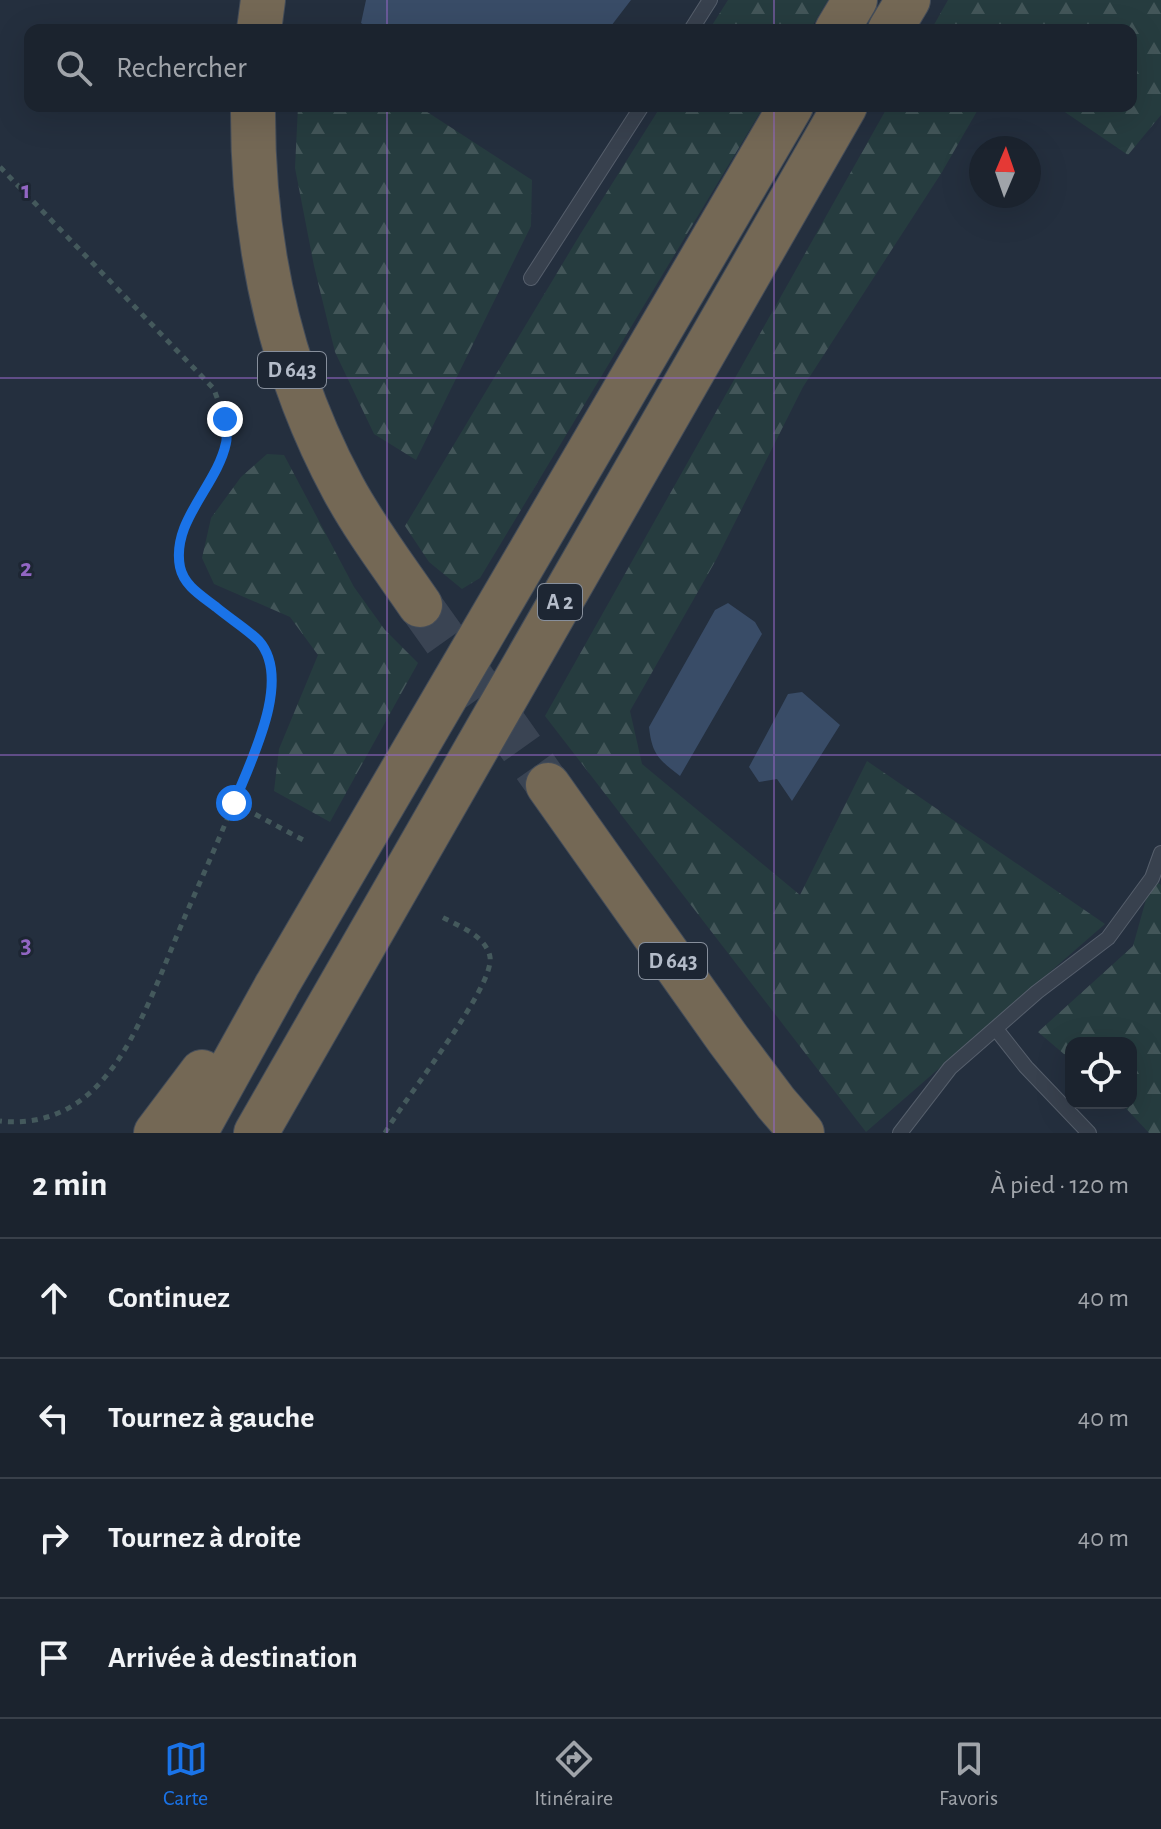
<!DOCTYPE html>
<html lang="fr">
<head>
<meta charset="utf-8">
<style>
	body { margin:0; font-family:"Alegreya Sans",sans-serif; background:#242b36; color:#f1f3f6 }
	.controls { position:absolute; right:24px; bottom:24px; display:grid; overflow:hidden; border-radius:16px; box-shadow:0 8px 32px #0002 }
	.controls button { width:72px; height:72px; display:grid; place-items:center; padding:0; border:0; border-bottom:2px solid #39404a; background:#1b232e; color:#f1f3f6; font:40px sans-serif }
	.compass { position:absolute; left:969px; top:136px; width:72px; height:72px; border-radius:50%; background:#1b232e; box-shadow:0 8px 32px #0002; rotate:2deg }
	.stop { position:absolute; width:24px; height:24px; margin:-18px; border:6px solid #1a73e8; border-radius:50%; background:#fff }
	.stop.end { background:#1a73e8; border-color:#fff; box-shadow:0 2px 8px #0008 }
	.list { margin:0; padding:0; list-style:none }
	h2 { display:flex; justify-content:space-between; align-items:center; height:104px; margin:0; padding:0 32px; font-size:34px }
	h2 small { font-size:26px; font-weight:400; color:#a0a4aa }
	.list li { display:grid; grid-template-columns:52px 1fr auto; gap:24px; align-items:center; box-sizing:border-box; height:120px; padding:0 32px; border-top:2px solid #39404a }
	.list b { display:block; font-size:30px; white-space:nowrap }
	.list em { font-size:26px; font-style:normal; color:#a0a4aa }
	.icon { flex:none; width:44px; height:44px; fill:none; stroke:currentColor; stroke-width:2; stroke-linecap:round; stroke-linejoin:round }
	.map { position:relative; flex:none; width:1161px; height:1133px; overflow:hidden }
	.search { position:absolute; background:#1b232e; box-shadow:0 8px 32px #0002; left:24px; right:24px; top:24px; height:88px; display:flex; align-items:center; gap:20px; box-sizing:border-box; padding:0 28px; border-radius:16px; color:#a0a4aa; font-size:30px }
	.sheet { height:584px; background:#1b232e }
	nav { display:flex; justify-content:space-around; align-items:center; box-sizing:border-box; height:112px; border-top:2px solid #39404a; background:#1b232e; font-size:22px; color:#a0a4aa }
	nav a { display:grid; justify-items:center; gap:4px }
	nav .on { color:#1a73e8 }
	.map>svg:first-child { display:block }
</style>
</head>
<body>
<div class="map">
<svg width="1161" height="1133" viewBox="0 0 1161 1133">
	<defs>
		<pattern id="forest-firs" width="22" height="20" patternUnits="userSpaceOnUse" patternTransform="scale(2)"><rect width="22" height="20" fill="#263c3f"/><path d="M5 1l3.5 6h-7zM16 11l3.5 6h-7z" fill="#435659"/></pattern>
	</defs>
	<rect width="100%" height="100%" fill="#242f3e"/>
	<path fill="url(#forest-firs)" d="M728,0H828L810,30H709Z
		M948,0H1161V115L1128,155L1056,106H1131V30H931Z
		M298,106H418L532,180L531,226L416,460L374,434L335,352L314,266L295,168Z
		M661,106H764L480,578L462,589L429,562L405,526L581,233Z
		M888,106H980L942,172L803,387L716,560L630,711L642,764L800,895L867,761L1105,924L866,1132L545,716Z
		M267,454L284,455L354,587L385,630L418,663L330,822L274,791L279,749L318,655L290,617L214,584L202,558L211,518L241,477Z
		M1152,878L1161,885V1133H1149L1121,1103H1131V1043H1071V1060L1038,1032L1133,946Z"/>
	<path fill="#394c67" d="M366,0H631L608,30H372L361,23Z
		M728,603L755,622L762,634L680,776C658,759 652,754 649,727L715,610Z
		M802,692L840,725L792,801L777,779L759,782L749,767L788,694Z"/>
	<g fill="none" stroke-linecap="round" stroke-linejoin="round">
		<path stroke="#3a4453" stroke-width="44" stroke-dasharray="44 22" stroke-linecap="butt" d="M420,605L548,785"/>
		<g stroke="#565f6c" stroke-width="16">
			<path id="lane" d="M691,30L710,0
				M531,278L642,106
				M996,1029L1026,1067L1089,1133
				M900,1133L950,1068L1037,992L1108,938L1152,878L1161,853"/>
		</g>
		<g stroke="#434c59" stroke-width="46">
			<path id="highway" d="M259,30L263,0
				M837,30L855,0
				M890,30L908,0
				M253,106C252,240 279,369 343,488C365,529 394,567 420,605
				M548,785L728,1039L776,1103L802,1133
				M156,1133L202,1072
				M195,1133L277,985L791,106
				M256,1133L845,106"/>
		</g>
		<path stroke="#44595c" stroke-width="5" stroke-dasharray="6 6" stroke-linecap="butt" d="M0,167L214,389C219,405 229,424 227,442C226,449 220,457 217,464C205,493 181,520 180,552C176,613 278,617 273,688C271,714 259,740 250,763C230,814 208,864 186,914C165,962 139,1038 106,1076C79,1109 43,1126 0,1121
			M234,803L307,842
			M385,1133C403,1100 495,987 490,957C486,935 456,925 438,915"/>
		<use href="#lane" stroke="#38414e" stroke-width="14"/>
		<use href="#highway" stroke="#746855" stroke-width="44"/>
	</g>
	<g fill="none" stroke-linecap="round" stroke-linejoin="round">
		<path stroke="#1a73e8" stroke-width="10" d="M225,419C225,427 228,436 226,443C217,486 171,521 180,567C184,586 202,596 216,607C229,618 247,629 259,641C293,680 250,762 234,803"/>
	</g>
	<path fill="none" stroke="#9266c3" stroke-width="2" stroke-opacity="0.55" d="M387,0V30M774,0V30M387,106V1133M774,106V1133M0,378H1161M0,755H1161"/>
	<g text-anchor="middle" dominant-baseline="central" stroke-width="6" stroke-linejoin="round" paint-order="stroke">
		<g fill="#1d2633" stroke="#878f9c" stroke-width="2">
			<rect x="258" y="352" width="68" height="36" rx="6"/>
			<rect x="538" y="584" width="44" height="36" rx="6"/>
			<rect x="639" y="943" width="68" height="36" rx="6"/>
		</g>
		<g font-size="22" font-weight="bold" fill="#b4bcc9">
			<text x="292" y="370">D 643</text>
			<text x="560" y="602">A 2</text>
			<text x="673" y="961">D 643</text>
		</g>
	</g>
	<g font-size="26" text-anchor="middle" font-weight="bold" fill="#9266c3" stroke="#1d2633" stroke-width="6" stroke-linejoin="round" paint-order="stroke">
		<text x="26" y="198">1</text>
		<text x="26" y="576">2</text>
		<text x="26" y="953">3</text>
	</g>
</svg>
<div class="controls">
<button><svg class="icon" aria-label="locate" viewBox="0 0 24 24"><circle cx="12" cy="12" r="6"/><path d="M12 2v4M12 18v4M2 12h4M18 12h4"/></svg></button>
</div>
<svg class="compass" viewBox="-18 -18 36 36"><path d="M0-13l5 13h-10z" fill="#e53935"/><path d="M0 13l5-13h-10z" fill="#a0a4aa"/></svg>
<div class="stop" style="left:234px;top:803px"></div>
<div class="stop end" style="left:225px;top:419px"></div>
<div class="search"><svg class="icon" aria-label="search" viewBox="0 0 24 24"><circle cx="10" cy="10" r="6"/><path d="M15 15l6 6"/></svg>Rechercher</div>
</div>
<section class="sheet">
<h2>2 min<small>À pied · 120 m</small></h2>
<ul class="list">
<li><svg class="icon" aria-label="ahead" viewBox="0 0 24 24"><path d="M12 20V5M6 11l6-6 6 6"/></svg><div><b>Continuez</b></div><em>40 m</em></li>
<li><svg class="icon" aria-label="left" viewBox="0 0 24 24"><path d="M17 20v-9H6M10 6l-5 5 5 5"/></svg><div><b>Tournez à gauche</b></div><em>40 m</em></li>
<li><svg class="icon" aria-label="right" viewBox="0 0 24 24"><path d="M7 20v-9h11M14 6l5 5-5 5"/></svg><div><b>Tournez à droite</b></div><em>40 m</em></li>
<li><svg class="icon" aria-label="arrive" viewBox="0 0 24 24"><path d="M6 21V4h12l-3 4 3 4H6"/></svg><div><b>Arrivée à destination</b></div></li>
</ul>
</section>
<nav>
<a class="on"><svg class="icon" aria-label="map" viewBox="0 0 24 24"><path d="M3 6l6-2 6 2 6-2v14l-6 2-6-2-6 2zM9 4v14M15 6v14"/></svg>Carte</a>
<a><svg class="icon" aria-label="directions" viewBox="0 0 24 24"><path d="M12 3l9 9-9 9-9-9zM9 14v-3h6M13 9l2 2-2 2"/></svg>Itinéraire</a>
<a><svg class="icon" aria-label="saved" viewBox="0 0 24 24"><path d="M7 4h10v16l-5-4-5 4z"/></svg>Favoris</a>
</nav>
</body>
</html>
